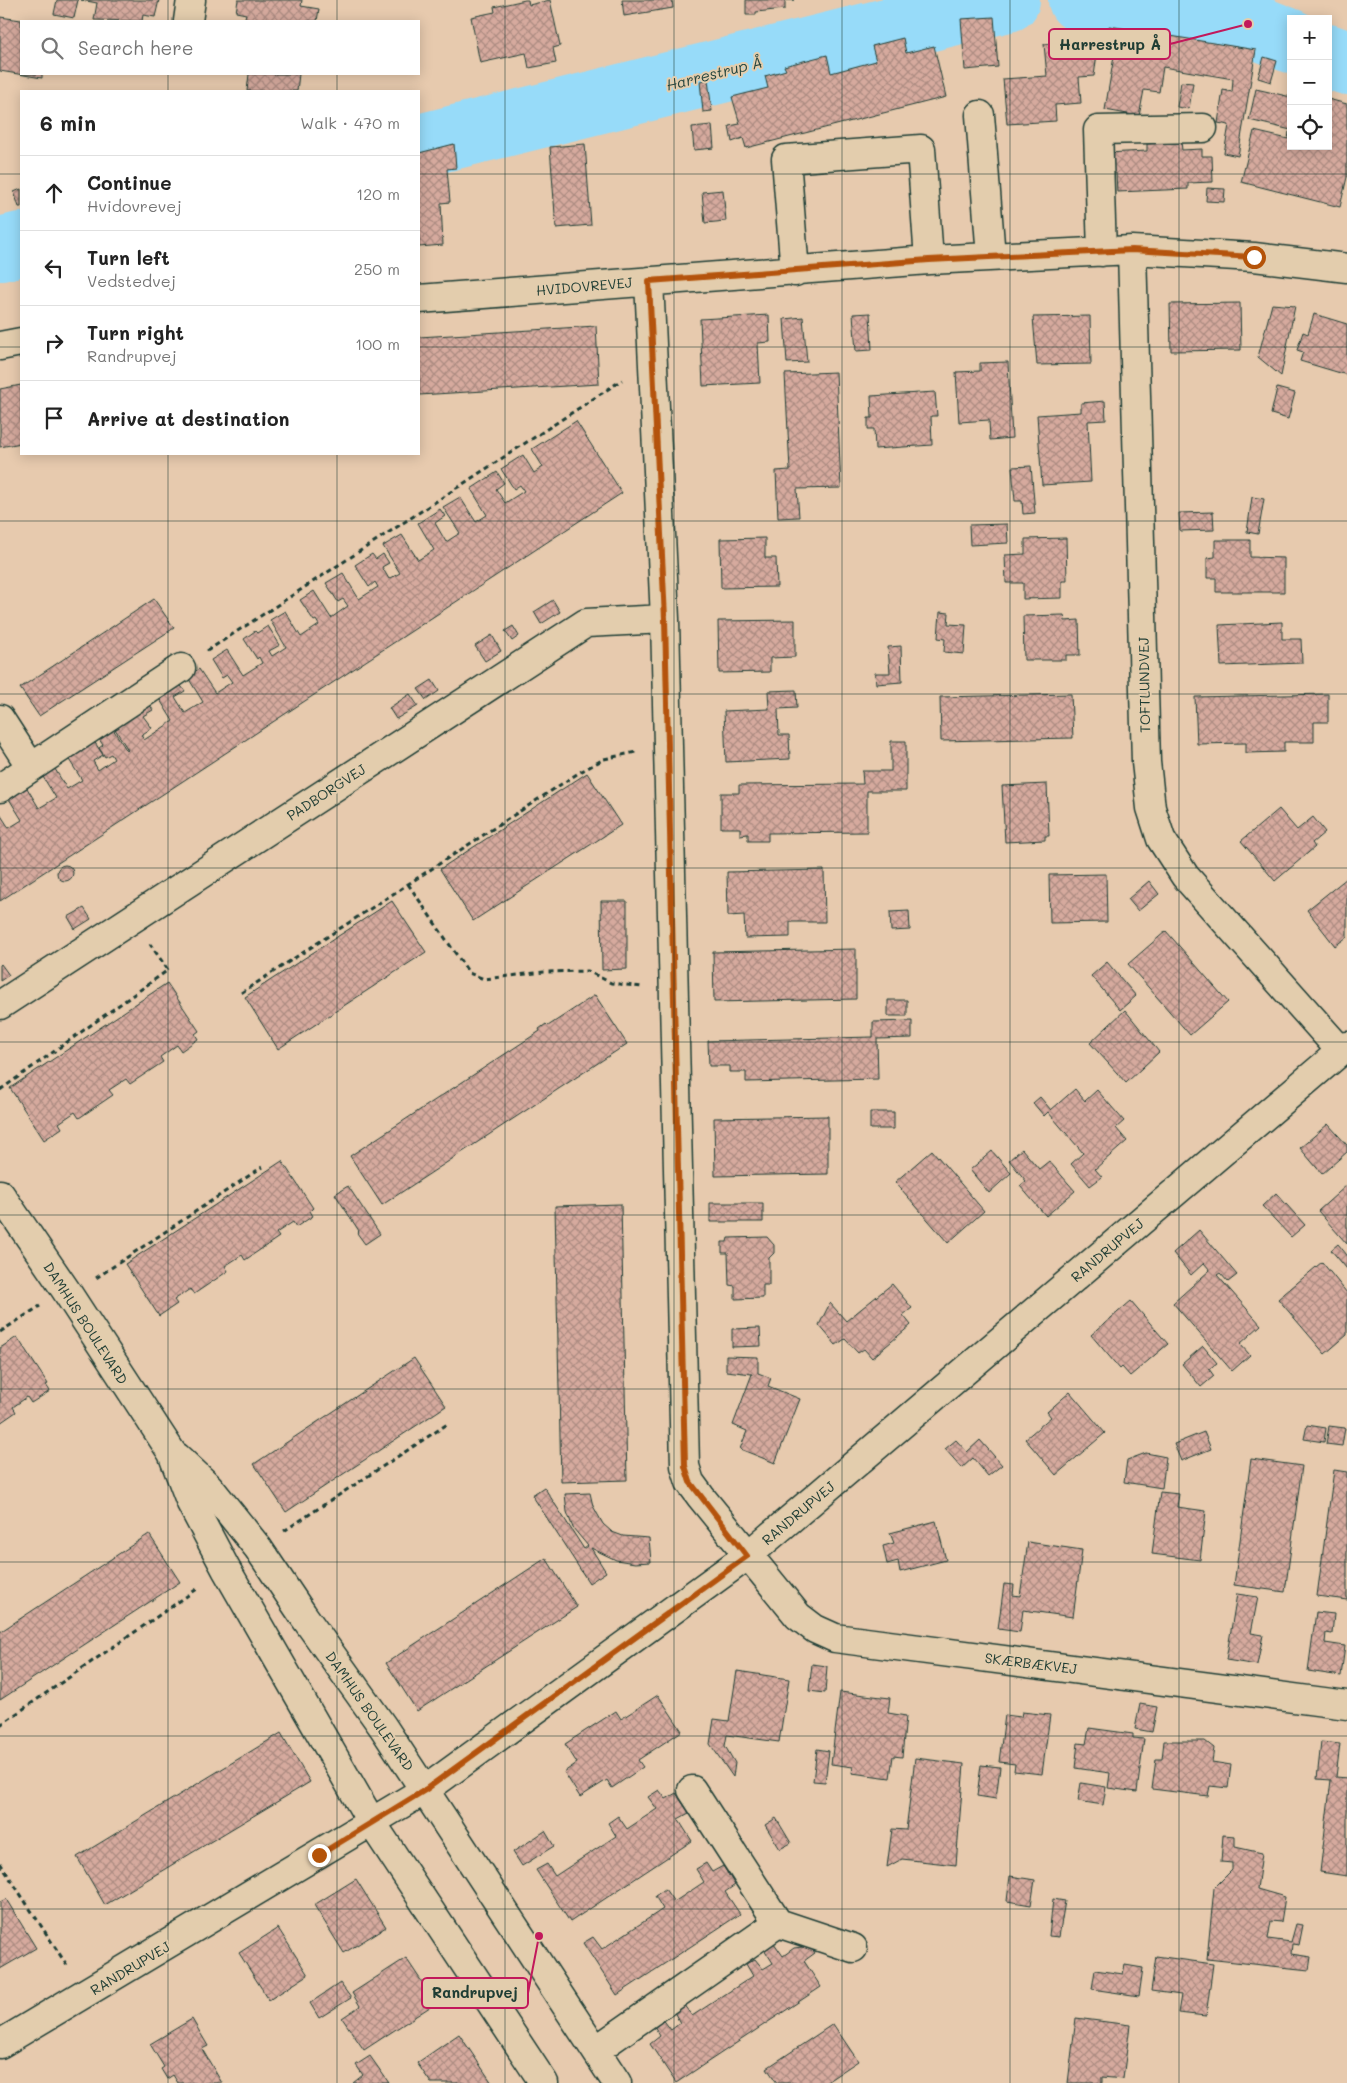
<!DOCTYPE html>
<html lang="en">
<head>
<meta charset="utf-8">
<style>
	body { margin:0; font-family:Mali,sans-serif; background:#f6f6f6; color:#222 }
	.controls { position:absolute; right:15px; top:15px; display:grid; overflow:hidden; border-radius:0px; box-shadow:0 2px 12px #0003 }
	.controls button { width:45px; height:45px; display:grid; place-items:center; padding:0; border:0; border-bottom:1px solid #e0e0e0; background:#fff; color:#222; font:25px sans-serif }
	.stop { position:absolute; width:15px; height:15px; margin:-11px; border:4px solid #b45309; border-radius:50%; background:#fff }
	.stop.end { background:#b45309; border-color:#fff; box-shadow:0 1px 5px #0008 }
	.list { margin:0; padding:0; list-style:none }
	h2 { display:flex; justify-content:space-between; align-items:center; height:65px; margin:0; padding:0 20px; font-size:21px }
	h2 small { font-size:16px; font-weight:400; color:#767676 }
	.list li { display:grid; grid-template-columns:32px 1fr auto; gap:15px; align-items:center; box-sizing:border-box; height:75px; padding:0 20px; border-top:1px solid #e0e0e0 }
	.list b { display:block; font-size:19px; white-space:nowrap }
	.list p { margin:0; font-size:16px; white-space:nowrap; color:#767676 }
	.list em { font-size:16px; font-style:normal; color:#767676 }
	.icon { flex:none; width:28px; height:28px; fill:none; stroke:currentColor; stroke-width:2; stroke-linecap:round; stroke-linejoin:round }
	.map { position:relative; flex:none; width:1347px; height:2083px; overflow:hidden }
	.search { position:absolute; background:#fff; box-shadow:0 2px 12px #0003; left:20px; top:20px; width:400px; height:55px; display:flex; align-items:center; gap:12px; box-sizing:border-box; padding:0 18px; border-radius:0px; color:#767676; font-size:19px }
	.panel { position:absolute; background:#fff; box-shadow:0 2px 12px #0003; left:20px; top:90px; width:400px; height:365px; border-radius:0px }
	.map>svg:first-child { display:block }
</style>
</head>
<body>
<div class="map">
<svg width="1347" height="2083" viewBox="0 0 1347 2083">
	<defs>
		<pattern id="building-cross-hatch" width="8" height="8" patternUnits="userSpaceOnUse" patternTransform="scale(1.25)"><rect width="8" height="8" fill="#d6aa9e"/><path d="M0 0l8 8M0 8l8-8" fill="none" stroke="#ad8c82"/></pattern>
	</defs>
	<rect width="100%" height="100%" fill="#e7caae"/>
	<filter id="ink" filterUnits="userSpaceOnUse"><feTurbulence type="fractalNoise" baseFrequency=".02" numOctaves="2"/><feDisplacementMap in="SourceGraphic" scale="10" xChannelSelector="R" yChannelSelector="G"/><feConvolveMatrix kernelMatrix="1 2 1 2 8 2 1 2 1" color-interpolation-filters="sRGB"/></filter>
	<g filter="url(#ink)">
		<g fill="none" stroke-linecap="round" stroke-linejoin="round">
			<path stroke="#97dbf9" stroke-width="64" d="M1080,0L1248,24L1291,41
				M1328,56L1347,63
				M419,146L1008,0
				M0,249L21,244"/>
		</g>
		<path fill="url(#building-cross-hatch)" stroke="#1f3d34" d="M57,0H78L74,18L54,14Z
			M81,0H159L155,17L143,15L142,21L94,20L97,3Z
			M238,0H302L301,6L319,9L317,21H244L246,14L236,12Z
			M525,0H528L529,5L550,0L560,46L553,48L556,63L529,68L526,53L480,63L471,17L495,12L494,7Z
			M622,0H672L673,8L624,16Z
			M746,0H795H785V9L756,12V15H746Z
			M0,17L28,21H21V74H42V78L0,71Z
			M994,17L998,67L965,70L961,19Z
			M1109,26L1256,50L1238,156L1224,153L1229,125L1218,123L1223,90L1232,92L1233,79L1163,67L1159,92L1144,90L1139,116L1105,110L1115,50L1105,49Z
			M903,38L906,53L934,46L946,97L746,148L743,138L732,142L729,126L740,124L732,97L768,88L765,76L786,70L784,66L827,55L831,73L876,61L872,46Z
			M1099,39L1094,76L1079,77L1081,103L1055,105L1056,121L1007,124L1003,79L1047,76L1044,44Z
			M1264,57L1277,61L1271,82L1258,78Z
			M249,74H299L297,91H247Z
			M708,80L712,111L703,112L700,81Z
			M1181,82L1193,83L1189,109L1177,107Z
			M1256,89L1291,97V130L1249,120Z
			M1328,99L1347,104V177L1340,207L1241,182L1254,131L1288,139L1289,132L1291,133V146H1328Z
			M712,125L714,148L694,150L692,127Z
			M1181,142L1182,150L1202,149V156H1212L1213,182L1188,183V189L1117,192L1116,173L1107,174L1106,153L1147,151V144Z
			M454,144L456,168L447,169L450,202L441,203L443,245L419,247V153Z
			M585,144L591,225L556,228L550,147Z
			M1207,188L1225,189L1224,202L1206,201Z
			M21,189V207H19L14,192Z
			M723,190L726,221L705,223L702,192Z
			M1240,303L1241,350L1171,351L1170,304Z
			M1272,304L1295,306L1281,376L1258,357Z
			M870,313L872,350L856,351L853,314Z
			M1314,314L1347,324V375L1300,361L1303,352L1297,350L1303,332L1308,334Z
			M769,315L770,342L758,343L760,383L703,386L700,319Z
			M1090,316L1091,364L1037,365L1033,317Z
			M803,317L807,362L787,363L784,319Z
			M596,326L599,384L419,395V337Z
			M1008,362L1012,438L990,440L989,420L959,422L956,372L980,371V363Z
			M836,372L841,488L797,489L799,517L778,518L776,471L790,470L785,374Z
			M21,385V443L0,447V389Z
			M1277,388L1295,393L1288,419L1271,414Z
			M935,392L937,416H931L932,445L875,449L874,429H868V418H872L871,396Z
			M1105,401L1106,420L1088,421L1091,482L1042,485L1037,415L1081,412V403Z
			M576,421L622,493L0,901V814L9,828L22,820L6,794L24,783L39,808L56,798L40,772L52,764L67,789L82,780L66,755L92,738L103,755L93,761L98,770L114,759L111,754L105,757L99,748L103,745L96,735L111,726L127,751L128,750L112,724L148,702L153,710L143,716L152,728L141,735L144,740L173,721L157,695L178,682L185,691L175,697L185,713L203,702L187,676L199,669L215,693L232,682L227,675L222,678L211,660L227,650L243,675L262,663L259,657L257,659L244,639L255,631L257,633L268,626L280,645L269,651L272,656L286,647L270,620L285,611L301,637L319,625L316,620L314,621L300,600L314,591L331,618L348,606L343,599L338,602L326,583L343,573L359,599L378,587L375,582L369,587L355,565L372,554L376,559L383,554L389,563L382,567L389,579L400,573L383,546L402,535L418,560L434,550L418,523L440,509L445,516L435,523L446,542L460,533L443,507L460,497L476,522L487,515L471,489L497,472L504,483L496,489L505,503L524,491L520,485L514,489L501,469L523,455L534,473L543,467L532,449Z
			M1031,466L1035,513L1023,514L1022,501H1015L1012,467Z
			M1252,497L1264,499L1258,534L1247,532Z
			M1213,512L1214,530L1180,531L1179,513Z
			M1007,524L1008,543L970,545L969,525Z
			M765,538V558H776L777,587L721,588L720,539Z
			M1066,538L1067,581H1062V598L1023,599V583H1006L1005,555L1025,554V539Z
			M1215,540H1250V557L1284,558V592H1216V578H1207V558L1215,557Z
			M154,599L174,628L39,716L20,688Z
			M553,600L560,612L541,624L534,612Z
			M940,612L949,613L948,624L966,625L964,654L944,652L945,639L938,638Z
			M1064,615L1065,621L1079,620L1080,655H1066V660H1024L1023,616Z
			M795,620V657L770,658V672L719,673L718,621Z
			M1282,622V639H1301L1302,663L1221,666L1219,625Z
			M513,626L519,636L512,641L505,631Z
			M492,635L501,651L485,661L475,646Z
			M901,646L902,682L876,684L875,673H890L888,647Z
			M432,680L439,691L426,700L418,689Z
			M796,690L797,708L778,709L779,735H789L790,759L726,762L724,711L769,709L768,691Z
			M410,694L418,706L396,719L389,708Z
			M1071,694L1073,738L941,741L940,697Z
			M1328,694V722H1314V742H1284V752L1246,753V743L1197,744L1195,697Z
			M891,741H906V791H867V832L768,833V841H748V834L740,835V828H721V793H739V785L863,784L862,771H891Z
			M587,773L621,825L473,921L440,869Z
			M1047,784L1049,836H1045V840L1005,842L1002,786Z
			M1279,809L1297,830L1313,817L1325,832L1312,843L1315,847L1275,881L1241,841Z
			M57 873a8 8 0 1 1 16 0a8 8 0 1 1-16 0Z
			M824,870L825,922H790V937L745,938L744,915L728,916L727,872Z
			M1106,874L1107,922L1050,923L1049,875Z
			M1347,878V937L1335,946L1307,910Z
			M1149,881L1159,894L1138,911L1128,899Z
			M392,901L426,952L278,1049L245,997Z
			M601,901H627V969L602,970Z
			M84,908L91,919L75,929L68,917Z
			M909,911L910,930L891,931L890,912Z
			M1166,931L1228,1002L1190,1035L1128,964Z
			M856,949V999L714,1002L713,952Z
			M1107,962L1136,996L1120,1010L1091,976Z
			M1,964L9,975L0,981V965Z
			M167,983L199,1031L195,1034L198,1039L181,1051L177,1045L160,1057L163,1062L130,1084L126,1079L109,1090L113,1095L79,1118L75,1112L59,1123L62,1128L44,1140L10,1088Z
			M595,995L627,1044L382,1205L350,1156L540,1031L539,1029L546,1024L548,1026Z
			M888,1000H907V1016H888Z
			M1125,1010L1159,1052L1126,1083L1090,1043Z
			M912,1021V1038L877,1039L878,1079L746,1082V1072H730V1066H709L708,1041L873,1037V1022Z
			M1075,1089L1085,1101L1097,1090L1124,1121L1116,1128L1127,1141L1095,1169L1102,1177L1090,1186L1071,1164L1083,1153L1048,1112L1044,1116L1033,1103L1040,1097L1051,1110Z
			M870,1112H894V1129H870Z
			M828,1116V1174L715,1176L714,1118Z
			M1328,1124L1347,1145V1152L1322,1174L1300,1148Z
			M1022,1149L1039,1169L1049,1161L1075,1191L1046,1216L1020,1186L1026,1181L1009,1160Z
			M932,1150L984,1211L948,1243L895,1182Z
			M992,1151L1011,1173L989,1193L970,1170Z
			M282,1161L313,1208L310,1211L313,1216L296,1227L293,1222L276,1233L279,1237L245,1260L242,1255L225,1266L228,1271L194,1294L190,1289L174,1300L177,1304L159,1316L125,1264Z
			M1347,1185V1244L1318,1211Z
			M348,1186L380,1234L365,1244L357,1233L359,1231L335,1194Z
			M1276,1193L1305,1225L1291,1237L1262,1206Z
			M710,1203H763V1222H710Z
			M621,1204L627,1480L561,1482L555,1206Z
			M1199,1230L1237,1275L1228,1282L1220,1273L1217,1275L1261,1325L1240,1344L1250,1355L1232,1371L1173,1303L1210,1270L1204,1263L1191,1275L1173,1253Z
			M767,1237L774,1245V1253L769,1258V1285H763V1298L735,1299V1286L729,1285L728,1253H722V1242H727L728,1238Z
			M1338,1244L1347,1255V1269L1331,1250Z
			M1322,1262L1347,1293V1335L1325,1354L1278,1299Z
			M892,1284L912,1308L903,1315L911,1325L872,1358L864,1349L858,1353L845,1339L836,1345L819,1325L830,1303L846,1321Z
			M1131,1301L1168,1344L1130,1376L1122,1367L1120,1369L1091,1335Z
			M760,1328L761,1346L732,1347V1329Z
			M17,1337L48,1384L46,1385L50,1391L31,1403L27,1397L13,1407L16,1412L0,1423V1348Z
			M1203,1346L1217,1363L1209,1369L1214,1376L1201,1387L1182,1364Z
			M726,1356L758,1357V1373L771,1378L768,1386L800,1399L775,1463L740,1449L747,1431L733,1425L752,1374L726,1371Z
			M414,1358L446,1406L286,1512L254,1464Z
			M1070,1392L1105,1433L1056,1475L1025,1439L1051,1417L1047,1412Z
			M1307,1425L1326,1428L1324,1442L1304,1439Z
			M1329,1426L1345,1428L1342,1446L1326,1444Z
			M1204,1432L1211,1449L1181,1461L1174,1444Z
			M956,1440L967,1452L980,1440L1002,1465L988,1476L973,1458L962,1468L945,1449Z
			M1146,1453L1166,1457L1162,1488L1124,1482L1127,1460Z
			M1251,1459L1302,1466L1285,1592L1234,1585Z
			M1334,1470L1347,1472V1600L1317,1596Z
			M544,1487L584,1549L588,1546L573,1528L567,1512L565,1494L590,1493L593,1506L603,1524L612,1532L623,1536L649,1538L651,1562L635,1563L616,1560L591,1548L606,1572L589,1583L532,1495Z
			M1160,1492L1179,1494L1177,1507L1206,1511L1200,1560L1152,1554Z
			M936,1521L946,1560L900,1572L898,1561L887,1564L883,1546L894,1543L890,1533Z
			M149,1534L180,1582L0,1700V1632Z
			M1028,1542L1082,1550L1073,1617L1023,1610L1020,1632L998,1629L1004,1584L1014,1585L1013,1595L1020,1596Z
			M546,1558L577,1607L417,1711L386,1663Z
			M1237,1594L1258,1597L1251,1633L1263,1635L1257,1665L1226,1660Z
			M1316,1612L1334,1614L1332,1634L1326,1633L1325,1643L1345,1646L1341,1676L1308,1671Z
			M812,1664L827,1666L825,1693L809,1691Z
			M737,1671L789,1679L779,1742L727,1735L725,1746L735,1763L733,1777L710,1744L714,1719L729,1721Z
			M840,1692L890,1698L888,1713L906,1716L902,1757L893,1756L890,1778L852,1773L853,1767L831,1764Z
			M658,1695L682,1731L638,1760L643,1767L612,1788L607,1780L580,1797L564,1772L577,1763L565,1744L616,1711L621,1719Z
			M1140,1704L1157,1707L1152,1732L1135,1729Z
			M1022,1712L1050,1715L1042,1774L1014,1771L1015,1764L999,1762L1005,1715L1021,1717Z
			M1089,1728L1133,1734V1738L1144,1739L1137,1792L1108,1788L1110,1773L1075,1768L1078,1743L1086,1744Z
			M281,1733L310,1782L105,1905L77,1857Z
			M1164,1741H1205L1214,1748L1212,1762L1231,1765L1228,1788L1210,1786L1208,1796L1152,1789L1156,1759H1162Z
			M1321,1742L1340,1744L1336,1777L1347,1778V1876L1320,1872L1331,1780L1317,1779Z
			M817,1749L829,1751L825,1782L813,1781Z
			M915,1758L964,1764L956,1865L902,1859L887,1867L892,1829L906,1830Z
			M981,1765L1000,1767L996,1799L977,1796Z
			M1081,1783L1106,1787L1103,1805L1078,1801Z
			M659,1790L666,1799L676,1793L689,1813L678,1819L692,1841L570,1922L536,1870L547,1864L555,1876L616,1836L608,1823L618,1816L627,1829L657,1809L648,1797Z
			M776,1818L791,1843L780,1849L765,1825Z
			M545,1831L554,1846L522,1866L513,1852Z
			M1223,1835L1235,1836V1847L1262,1853L1257,1889L1285,1897L1281,1922L1271,1921L1268,1939L1291,1942L1296,1924L1303,1925L1299,1945L1292,1944L1291,1954L1311,1957L1309,1970L1207,1959L1214,1888L1232,1870V1863L1221,1862Z
			M706,1863L712,1872L723,1866L735,1885L725,1892L740,1914L617,1995L583,1943L593,1937L602,1949L663,1909L655,1896L665,1889L674,1902L704,1882L696,1869Z
			M1010,1876L1035,1880L1031,1905L1007,1901Z
			M356,1879L386,1927L344,1953L314,1905Z
			M6,1899L36,1948L0,1969V1902Z
			M1053,1899L1065,1901L1059,1937L1049,1936Z
			M278,1928L308,1975L269,2000L239,1953Z
			M774,1943L783,1956L794,1948L810,1946L815,1953L804,1961L821,1987L676,2083L650,2044L660,2036L653,2024L662,2018L671,2030L680,2023L673,2010L683,2004L692,2016L753,1976L746,1964L755,1959L763,1969L773,1963L764,1949Z
			M1156,1956L1213,1964L1206,2016L1178,2013L1181,1995L1151,1991Z
			M406,1958L436,2003L364,2050L342,2018L360,2006L352,1993Z
			M1125,1965L1143,1968L1139,1996L1092,1989L1095,1970L1123,1974Z
			M340,1983L351,1998L319,2018L310,2003Z
			M1076,2018L1130,2025L1123,2079L1102,2077V2083H1068Z
			M192,2019L208,2046L202,2049L222,2083H178L173,2075L167,2079L161,2069L164,2067L150,2044Z
			M833,2024L858,2061L825,2083H777L767,2068Z
			M459,2034L492,2083H431L417,2063Z
			M370,2056L389,2083H353L363,2075L356,2065Z"/>
		<g fill="none" stroke-linecap="round" stroke-linejoin="round">
			<g stroke="#1f3d34" stroke-width="31">
				<path id="minor" d="M188,21L191,0
					M980,115L991,257
					M1132,250L1146,762L1151,808L1161,839L1185,876L1341,1051
					M1102,252L1098,130L1203,128
					M795,272L786,159L921,149L929,260
					M649,281L665,619L685,1466L690,1482L701,1497L798,1616L815,1629L835,1638L1347,1705
					M419,299L929,260L1132,250L1254,257L1347,268
					M0,346L21,342
					M0,719L31,767
					M0,788L181,668
					M0,1005L586,623L665,619
					M0,1194L65,1289L172,1453L191,1503L226,1569L372,1823L544,2083
					M177,1457L209,1487L258,1548L303,1615L383,1727L617,2083
					M692,1790L778,1923L853,1948
					M0,2044L425,1790L747,1556L1347,1046
					M596,2050L778,1923"/>
			</g>
			<path stroke="#1f3d34" stroke-width="3" stroke-dasharray="5 4" stroke-linecap="butt" d="M207,651L622,380
				M408,884L469,973L484,979L544,972L588,971L611,983L642,987
				M241,993L580,772L604,759L636,752
				M0,1090L168,970L150,944
				M96,1278L262,1167
				M0,1332L40,1306
				M284,1531L449,1423
				M0,1725L200,1587
				M0,1863L68,1967"/>
			<use href="#minor" stroke="#e3cdad" stroke-width="28"/>
		</g>
	</g>
	<g fill="none" stroke-linecap="round" stroke-linejoin="round" filter="url(#ink)">
		<path stroke="#b45309" stroke-width="6" d="M319,1855L425,1790L747,1556L690,1482L685,1466L665,619L649,281L929,260L1132,250L1254,257"/>
	</g>
	<path fill="none" stroke="#1f3d34" stroke-width="1" stroke-opacity="0.55" d="M168,0V21M337,0V21M505,0V2083M674,0V2083M842,0V2083M1010,0V2083M1179,0V2083M168,74V91M337,74V91M0,174H21M419,174H1347M0,347H21M419,347H1347M168,454V2083M337,454V2083M0,521H1347M0,694H1347M0,868H1347M0,1042H1347M0,1215H1347M0,1389H1347M0,1562H1347M0,1736H1347M0,1909H1347"/>
	<g text-anchor="middle" dominant-baseline="central" stroke-width="4" stroke-linejoin="round" paint-order="stroke">
		<g font-size="14" fill="#1f3d34" stroke="#e3cdad">
			<text transform="translate(584 286) rotate(-5)">HVIDOVREVEJ</text>
			<text transform="translate(1144 685) rotate(-91)">TOFTLUNDVEJ</text>
			<text transform="translate(326 792) rotate(-33)">PADBORGVEJ</text>
			<text transform="translate(1107 1250) rotate(-40)">RANDRUPVEJ</text>
			<text transform="translate(86 1323) rotate(57)">DAMHUS BOULEVARD</text>
			<text transform="translate(798 1513) rotate(-40)">RANDRUPVEJ</text>
			<text transform="translate(1031 1663) rotate(7)">SKÆRBÆKVEJ</text>
			<text transform="translate(370 1711) rotate(55)">DAMHUS BOULEVARD</text>
			<text transform="translate(130 1968) rotate(-31)">RANDRUPVEJ</text>
		</g>
		<g font-size="15" font-style="italic" fill="#25453e" stroke="#e3cdad">
			<text transform="translate(714 73) rotate(-14)">Harrestrup Å</text>
		</g>
	</g>
	<path fill="none" stroke="#c2185b" stroke-width="2" d="M1248 24L1170 44M539 1936L528 1993"/>
	<g fill="#c2185b" stroke="#e3cdad" stroke-width="2">
		<circle cx="1248" cy="24" r="5"/>
		<circle cx="539" cy="1936" r="5"/>
	</g>
	<g fill="#e3cdad" stroke="#c2185b" stroke-width="2">
		<rect x="1049" y="29" width="121" height="30" rx="5"/>
		<rect x="422" y="1978" width="106" height="30" rx="5"/>
	</g>
	<g font-size="15" text-anchor="middle" font-weight="bold" fill="#1f3d34">
		<text x="1110" y="50">Harrestrup Å</text>
		<text x="475" y="1998">Randrupvej</text>
	</g>
</svg>
<div class="controls">
<button>+</button>
<button>−</button>
<button><svg class="icon" aria-label="locate" viewBox="0 0 24 24"><circle cx="12" cy="12" r="6"/><path d="M12 2v4M12 18v4M2 12h4M18 12h4"/></svg></button>
</div>
<div class="stop" style="left:1254px;top:257px"></div>
<div class="stop end" style="left:319px;top:1855px"></div>
<div class="search"><svg class="icon" aria-label="search" viewBox="0 0 24 24"><circle cx="10" cy="10" r="6"/><path d="M15 15l6 6"/></svg>Search here</div>
<section class="panel">
<h2>6 min<small>Walk · 470 m</small></h2>
<ul class="list">
<li><svg class="icon" aria-label="ahead" viewBox="0 0 24 24"><path d="M12 20V5M6 11l6-6 6 6"/></svg><div><b>Continue</b><p>Hvidovrevej</p></div><em>120 m</em></li>
<li><svg class="icon" aria-label="left" viewBox="0 0 24 24"><path d="M17 20v-9H6M10 6l-5 5 5 5"/></svg><div><b>Turn left</b><p>Vedstedvej</p></div><em>250 m</em></li>
<li><svg class="icon" aria-label="right" viewBox="0 0 24 24"><path d="M7 20v-9h11M14 6l5 5-5 5"/></svg><div><b>Turn right</b><p>Randrupvej</p></div><em>100 m</em></li>
<li><svg class="icon" aria-label="arrive" viewBox="0 0 24 24"><path d="M6 21V4h12l-3 4 3 4H6"/></svg><div><b>Arrive at destination</b></div></li>
</ul>
</section>
</div>
</body>
</html>
